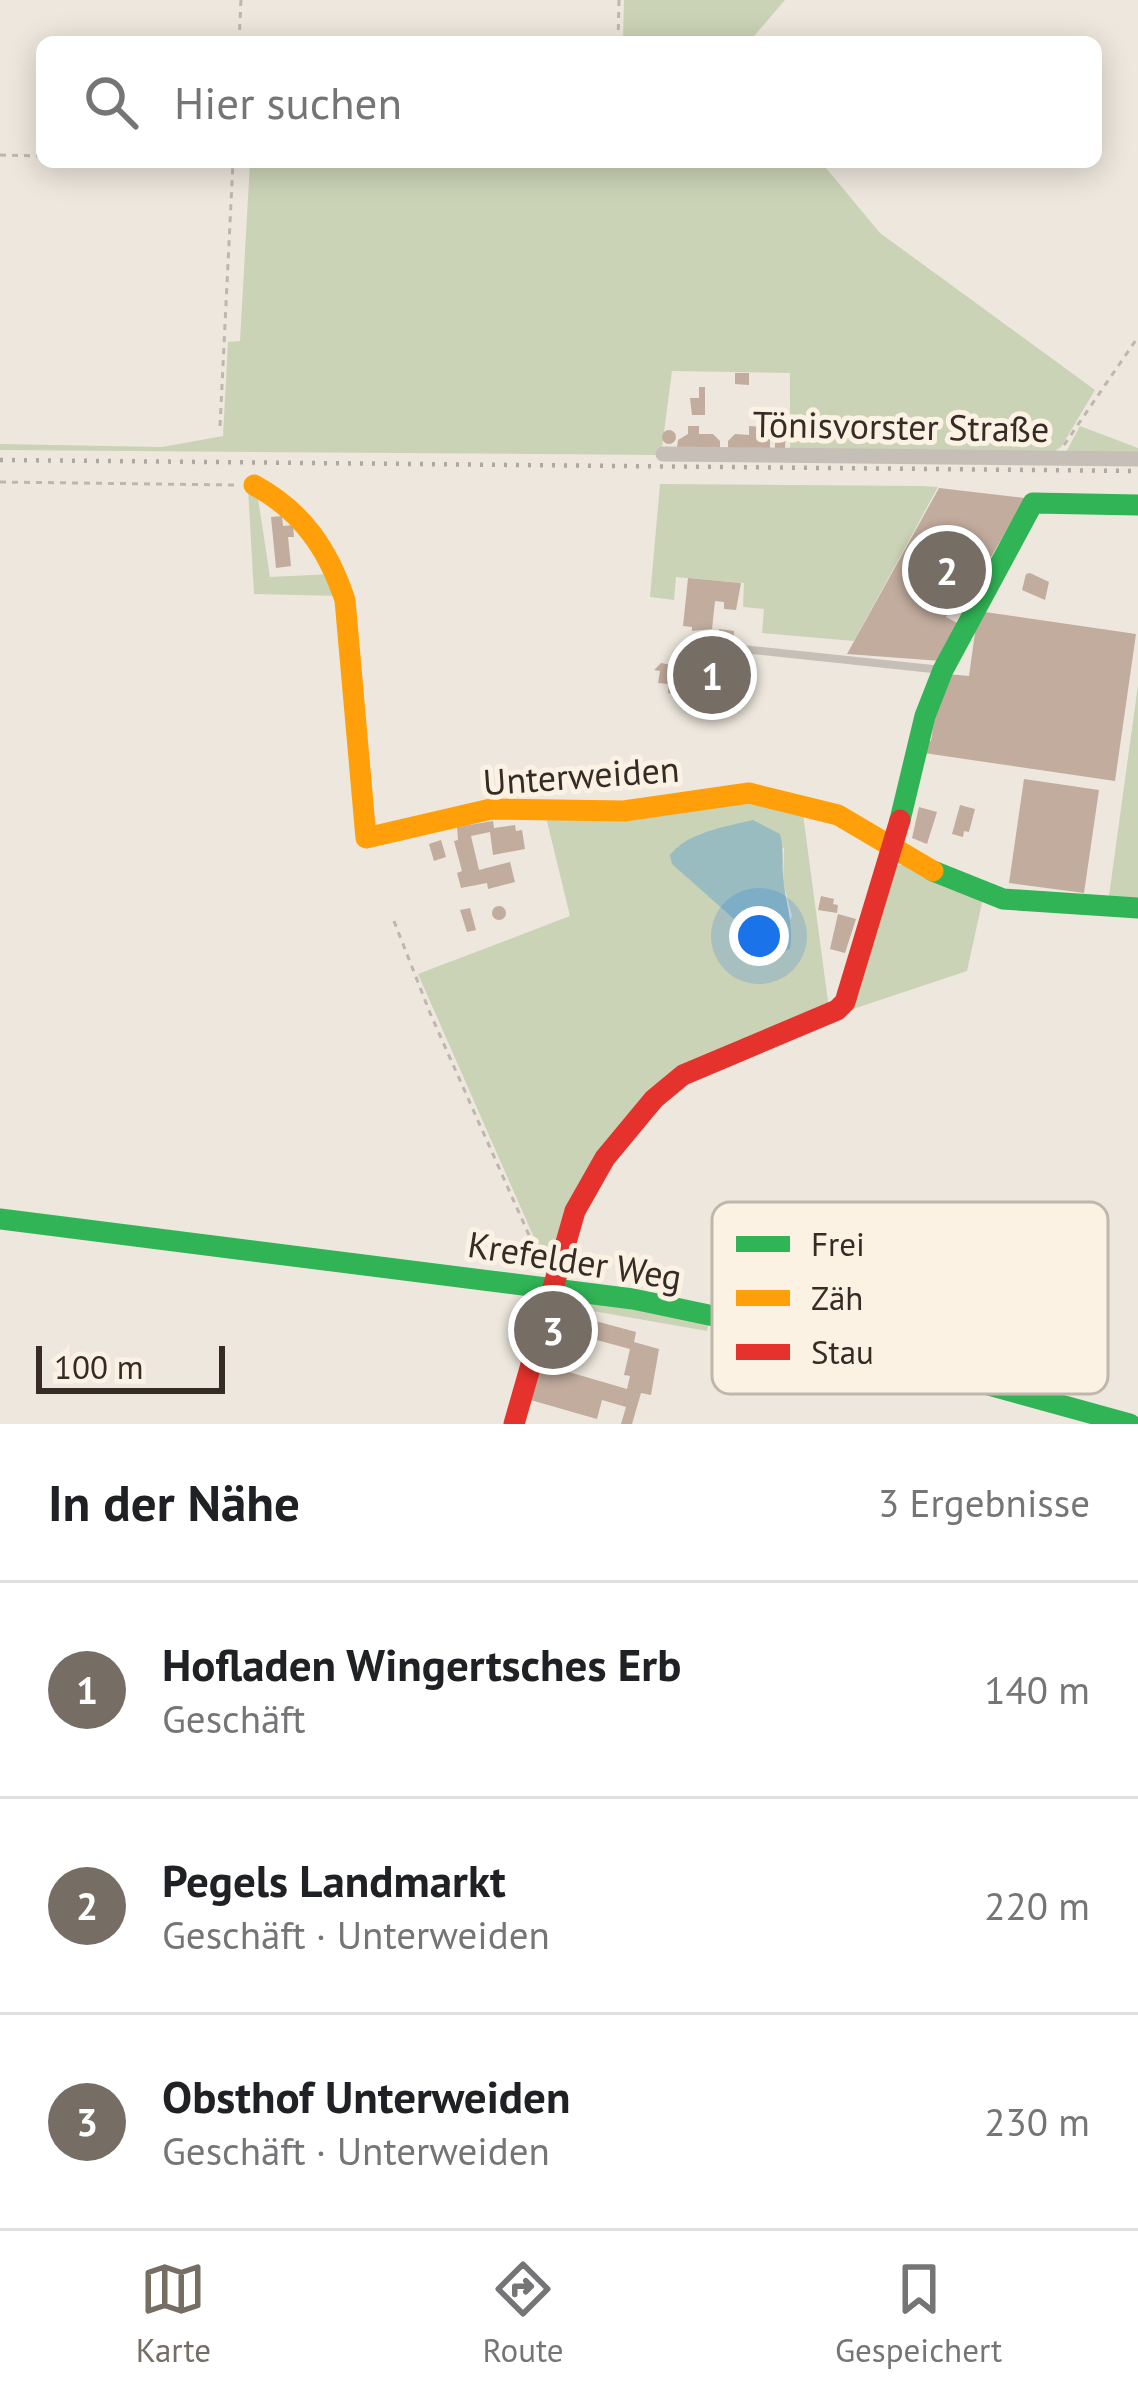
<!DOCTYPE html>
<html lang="de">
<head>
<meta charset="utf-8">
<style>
	body { margin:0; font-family:"PT Sans",sans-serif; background:#f6f6f6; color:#202124 }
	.scale { position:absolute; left:36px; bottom:30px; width:189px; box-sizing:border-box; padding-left:12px; border:6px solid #362c25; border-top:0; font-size:33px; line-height:42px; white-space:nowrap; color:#362c25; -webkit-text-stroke:9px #fbf2e4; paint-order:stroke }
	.you { position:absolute; left:759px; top:936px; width:42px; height:42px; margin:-30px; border:9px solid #fff; border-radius:50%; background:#1a73e8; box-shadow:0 0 0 18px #1a73e833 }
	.badge { display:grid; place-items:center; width:78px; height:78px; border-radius:50%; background:#766d65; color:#fff; font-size:39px; font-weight:700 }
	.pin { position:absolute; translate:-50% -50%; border:6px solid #fff; box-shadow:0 3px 12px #0006 }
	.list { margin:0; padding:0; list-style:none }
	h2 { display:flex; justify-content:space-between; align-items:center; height:156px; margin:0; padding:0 48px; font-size:51px }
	h2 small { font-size:39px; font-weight:400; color:#757577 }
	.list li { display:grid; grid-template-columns:78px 1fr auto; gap:36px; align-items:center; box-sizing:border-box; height:216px; padding:0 48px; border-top:3px solid #e0e0e0 }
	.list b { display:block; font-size:45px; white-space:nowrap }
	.list p { margin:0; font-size:39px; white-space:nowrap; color:#757577 }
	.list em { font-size:39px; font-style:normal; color:#757577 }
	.icon { flex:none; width:66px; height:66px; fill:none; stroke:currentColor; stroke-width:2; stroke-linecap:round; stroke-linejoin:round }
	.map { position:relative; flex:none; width:1138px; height:1424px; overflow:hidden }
	.search { position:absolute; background:#fff; box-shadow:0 6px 30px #0003; left:36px; right:36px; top:36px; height:132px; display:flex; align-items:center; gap:30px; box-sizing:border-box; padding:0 42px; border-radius:18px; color:#757577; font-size:45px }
	.sheet { height:804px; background:#fff }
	nav { display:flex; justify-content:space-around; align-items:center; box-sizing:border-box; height:168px; border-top:3px solid #e0e0e0; background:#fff; font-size:33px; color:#757577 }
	nav a { display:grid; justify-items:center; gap:6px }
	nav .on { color:#766d65 }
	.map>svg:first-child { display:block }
</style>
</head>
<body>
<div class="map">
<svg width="1138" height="1424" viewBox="0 0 1138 1424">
	<rect width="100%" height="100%" fill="#ede7dd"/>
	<path fill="#cbd3b6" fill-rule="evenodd" d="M624,0H785L749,42H623Z
		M250,162H821L880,233L1095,390L1061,447L1050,454L790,453V373L672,371L661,455L0,450V444L162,447L223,436L228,342L240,341Z
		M1080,426L1138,448V455L1065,454Z
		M660,484L922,486L938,487L854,641L762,633L764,609L743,607L744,583L676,577L674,600L650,597Z
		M248,488L257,492L270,577L333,574L340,596L254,594Z
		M1138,685V905L1108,903Z
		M745,796L802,807L829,1009L671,1076L551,1258H543L418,974L570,916L545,813ZM703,833L784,848L783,882L792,916L774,955L688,878L677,847Z
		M904,864L983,898L967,971L847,1011L897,865Z
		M562,1296L709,1320L707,1331L553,1304Z"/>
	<path fill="#98bcbf" d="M753,820L780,834C784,849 782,861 783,876C785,902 794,922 790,949L774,955L672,864L670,855C688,832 725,827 753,820Z"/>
	<path fill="#c2ac9e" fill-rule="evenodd" d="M735,373H749V385L735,384Z
		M699,387H705V415H692L690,398H699Z
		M688,426H699V434H713L720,441V449L677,448L678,440L688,434Z
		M749,426L762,427V434L770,435V449H728V441L735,434L749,435Z
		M662 437a7 7 0 1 1 14 0a7 7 0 1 1-14 0Z
		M775,430H786L785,448H775Z
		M939,488L1025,498L987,564L978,559L969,574L973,576L946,617L959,624L941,661L847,654Z
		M282,516L283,526L293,525L294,537H288L291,566L276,568L271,517Z
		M1030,573L1049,582L1045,600L1022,590L1026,574Z
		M688,578L741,583L736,610L724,609V602L715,601L712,629L692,631V627L683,626Z
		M978,611L1136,634L1115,781L924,753L926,741H931L938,695L947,674L969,676Z
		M719,629L734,631L733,643L718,642Z
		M715,652L749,657L743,703L668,693L669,684L658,683L660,671L654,670L661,663L703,671L713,669Z
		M1024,779L1099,790L1084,893L1009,883Z
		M960,805L975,809L969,832L964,831L963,837L952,834Z
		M919,807L937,812L927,844L912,838Z
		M493,821L494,828L515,825L516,831L522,830L525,849L493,855L490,832L471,836L479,870L510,862L515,882L488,889L487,883L461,888L457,873L462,871L454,841L458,840L457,827Z
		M441,840L446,857L434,861L429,844Z
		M821,896L834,899L833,904L838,905L837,913L818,910Z
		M492 913a7 7 0 1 1 14 0a7 7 0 1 1-14 0Z
		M470,908L476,930L467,932L460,910Z
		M838,914L856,919L845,953L830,949Z
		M551,1309L636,1332L634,1342L659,1349L651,1395L641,1393L632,1424H621L626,1407L602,1400L597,1419L527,1399ZM571,1333L630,1349L624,1375L630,1376L627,1389L562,1370Z"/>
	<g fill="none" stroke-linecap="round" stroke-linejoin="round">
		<path stroke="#beb7b0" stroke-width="3" stroke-dasharray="6 6" stroke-linecap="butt" d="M239,42L241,0
			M618,42L619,0
			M0,155L42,156
			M220,426L233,162
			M1064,445L1138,337
			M0,482L234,485
			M394,921L430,1013L541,1262"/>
		<path stroke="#c6bfb7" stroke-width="8" d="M742,649L942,670"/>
		<path stroke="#c6bfb7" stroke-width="15" d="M663,454L1138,459"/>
		<path stroke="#30b455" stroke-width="21" d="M900,820L925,716L943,670L1033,503L1138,505
			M933,871L1003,899L1138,908
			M0,1219L633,1299L818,1338L1130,1424"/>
		<path stroke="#ff9f0a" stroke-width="21" d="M254,485C302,511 328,549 345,600L366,838L491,809L624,811L749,793L838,815L933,871"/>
		<path stroke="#e5322d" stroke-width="21" d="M514,1424L575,1211L605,1158L654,1099L683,1075L837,1010L845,1002L900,820"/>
		<path stroke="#ada8a1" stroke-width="4.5" stroke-dasharray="3 9" stroke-linecap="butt" d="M0,460L1138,471"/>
	</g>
	<g text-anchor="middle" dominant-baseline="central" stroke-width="10" stroke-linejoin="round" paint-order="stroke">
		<g font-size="36" fill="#362c25" stroke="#fbf2e4">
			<text transform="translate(901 426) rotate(1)">Tönisvorster Straße</text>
			<text transform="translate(581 775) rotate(-4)">Unterweiden</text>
			<text transform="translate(575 1260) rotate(9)">Krefelder Weg</text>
		</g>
	</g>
	<rect x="712" y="1202" width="396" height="192" rx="18" fill="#fbf2e4" stroke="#c0b7ab" stroke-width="3"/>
	<rect x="736" y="1236" width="54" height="16" fill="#30b455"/>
	<rect x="736" y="1290" width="54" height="16" fill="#ff9f0a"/>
	<rect x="736" y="1344" width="54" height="16" fill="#e5322d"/>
	<g font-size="33" fill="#362c25">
		<text x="811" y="1256">Frei</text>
		<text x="811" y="1310">Zäh</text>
		<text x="811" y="1364">Stau</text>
	</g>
</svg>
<div class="scale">100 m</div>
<div class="you"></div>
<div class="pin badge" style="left:712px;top:675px">1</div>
<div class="pin badge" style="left:947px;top:570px">2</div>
<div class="pin badge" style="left:553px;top:1330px">3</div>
<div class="search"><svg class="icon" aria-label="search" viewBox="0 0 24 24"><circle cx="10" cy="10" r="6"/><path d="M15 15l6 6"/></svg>Hier suchen</div>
</div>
<section class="sheet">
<h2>In der Nähe<small>3 Ergebnisse</small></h2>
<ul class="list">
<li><span class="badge">1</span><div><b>Hofladen Wingertsches Erb</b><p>Geschäft</p></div><em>140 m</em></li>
<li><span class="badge">2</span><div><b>Pegels Landmarkt</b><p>Geschäft · Unterweiden</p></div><em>220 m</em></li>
<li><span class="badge">3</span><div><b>Obsthof Unterweiden</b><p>Geschäft · Unterweiden</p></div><em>230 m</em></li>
</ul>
</section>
<nav>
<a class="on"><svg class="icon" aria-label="map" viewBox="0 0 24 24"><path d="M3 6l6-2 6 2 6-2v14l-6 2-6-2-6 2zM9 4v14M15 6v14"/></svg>Karte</a>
<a><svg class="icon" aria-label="directions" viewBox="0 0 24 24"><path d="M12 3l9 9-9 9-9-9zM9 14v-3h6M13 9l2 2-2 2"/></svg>Route</a>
<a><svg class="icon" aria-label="saved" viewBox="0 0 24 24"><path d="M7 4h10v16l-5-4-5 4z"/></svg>Gespeichert</a>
</nav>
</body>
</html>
